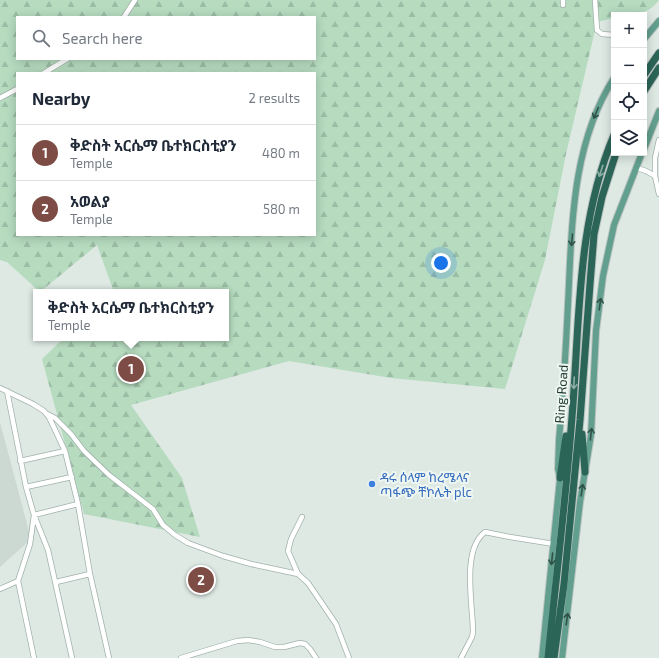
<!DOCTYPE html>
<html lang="en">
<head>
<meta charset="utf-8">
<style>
	body { margin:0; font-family:"Exo 2","Noto Sans Ethiopic",sans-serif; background:#f6f6f7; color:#1f2937 }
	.controls { position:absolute; right:12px; top:12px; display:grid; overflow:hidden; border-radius:0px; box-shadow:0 2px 10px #0003 }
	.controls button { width:36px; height:36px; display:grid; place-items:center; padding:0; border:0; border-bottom:1px solid #e0e1e3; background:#fff; color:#1f2937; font:20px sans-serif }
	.you { position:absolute; left:441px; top:263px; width:14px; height:14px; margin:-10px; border:3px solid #fff; border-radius:50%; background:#1a73e8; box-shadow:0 0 0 6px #1a73e833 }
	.badge { display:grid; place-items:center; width:26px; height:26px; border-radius:50%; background:#7d4c44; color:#fff; font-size:13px; font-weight:700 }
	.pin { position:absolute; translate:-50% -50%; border:2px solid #fff; box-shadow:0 1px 4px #0006 }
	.popup { position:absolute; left:33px; top:289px; width:196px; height:52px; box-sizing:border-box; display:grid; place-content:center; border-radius:0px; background:#fff; filter:drop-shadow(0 1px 3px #0005); font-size:13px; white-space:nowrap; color:#747a83 }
	.popup b { font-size:15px; color:#1f2937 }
	.popup::after { content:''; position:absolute; left:50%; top:100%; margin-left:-8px; border:8px solid transparent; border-top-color:#fff }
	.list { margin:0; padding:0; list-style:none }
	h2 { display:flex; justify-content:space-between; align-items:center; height:52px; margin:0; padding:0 16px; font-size:17px }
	h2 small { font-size:13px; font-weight:400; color:#747a83 }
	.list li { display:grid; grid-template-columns:26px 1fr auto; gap:12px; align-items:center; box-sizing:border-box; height:56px; padding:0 16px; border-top:1px solid #e0e1e3 }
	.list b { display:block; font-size:15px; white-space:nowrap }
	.list p { margin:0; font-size:13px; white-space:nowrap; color:#747a83 }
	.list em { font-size:13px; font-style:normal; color:#747a83 }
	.icon { flex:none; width:22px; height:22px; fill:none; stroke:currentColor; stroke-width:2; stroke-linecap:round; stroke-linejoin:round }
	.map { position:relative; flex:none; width:659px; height:658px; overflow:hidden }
	.search { position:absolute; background:#fff; box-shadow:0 2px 10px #0003; left:16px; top:16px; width:300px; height:44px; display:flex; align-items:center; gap:10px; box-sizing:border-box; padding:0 14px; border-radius:0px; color:#747a83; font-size:15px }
	.panel { position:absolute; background:#fff; box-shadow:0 2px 10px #0003; left:16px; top:72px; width:300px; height:164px; border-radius:0px }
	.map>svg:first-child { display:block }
</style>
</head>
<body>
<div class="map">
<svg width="659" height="658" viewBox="0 0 659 658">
	<defs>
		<pattern id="forest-firs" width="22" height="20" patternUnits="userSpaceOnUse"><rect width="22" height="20" fill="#b6dbbf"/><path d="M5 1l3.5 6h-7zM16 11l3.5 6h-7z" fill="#9cbda5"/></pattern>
	</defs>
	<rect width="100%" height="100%" fill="#dee9e4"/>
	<path fill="#ccd9d3" d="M0,422L31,539L0,567Z"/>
	<path fill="url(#forest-firs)" fill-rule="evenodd" d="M0,0H659C647,16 633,15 614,15V18L597,22L566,154L545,260L505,389L391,378L289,361L131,405L182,478L200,537L84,514L42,359L64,338H226V292H114L97,245L40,292L7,262L0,260ZM17,17H315V59H17ZM17,73H315V235H17Z"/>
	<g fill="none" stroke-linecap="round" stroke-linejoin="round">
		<g stroke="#a1b1ab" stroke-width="6">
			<path id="minor" d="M563,0V5
				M595,0L597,30L602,34L614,35
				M124,17L135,0
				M44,73L67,59
				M0,98L17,89
				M637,168L646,171L655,176L659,194
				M655,176V158L659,140
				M0,388L33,404L44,411L49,417L65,451L78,504L90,574L109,658
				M7,391L26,487L34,515L48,550L72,658
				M47,414L55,418L71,434L84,451L109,475L153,509L163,525L175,535L188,543L223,556L251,564L298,574
				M20,461L65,451
				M26,487L72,477
				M302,517L291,539L288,551L298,574L308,583L336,624L349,658
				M18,581L34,658
				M56,582L90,574
				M0,589L18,581L30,544L34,515L78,504
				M181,658L237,641L248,640L260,642L275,647H284L300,643L305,644L310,649L316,658
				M461,658L472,637L473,632C473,605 461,550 485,532L510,537L554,544"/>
		</g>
		<g stroke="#bcc4c1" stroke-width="8">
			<path id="major" d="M644,39L659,21
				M644,149L659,111
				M542,658L560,478L558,469L559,440C563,395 566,349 568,304C572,228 571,145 614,78
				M562,658L580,502L591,435L596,331L603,276L614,225L642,153"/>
		</g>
		<g stroke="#bcc4c1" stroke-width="9">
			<path id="highway" d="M644,75L659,53
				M644,91L659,68
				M582,434L585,472
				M560,478L566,436
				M548,658C556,578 566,498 572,417C580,322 576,225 614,135
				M554,658L564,584L580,420L590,284L594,234L602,197L616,153"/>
		</g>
		<use href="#minor" stroke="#fff" stroke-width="4.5"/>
		<use href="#major" stroke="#629f8e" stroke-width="6"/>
		<use href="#highway" stroke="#2b6558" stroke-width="7"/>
	</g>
	<defs><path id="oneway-shaft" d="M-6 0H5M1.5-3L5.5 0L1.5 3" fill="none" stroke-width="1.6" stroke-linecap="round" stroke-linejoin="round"/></defs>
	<g stroke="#305248">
		<use href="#oneway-shaft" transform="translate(596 113) rotate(113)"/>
		<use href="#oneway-shaft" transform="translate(572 240) rotate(95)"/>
		<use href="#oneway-shaft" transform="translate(600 304) rotate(-82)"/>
		<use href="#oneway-shaft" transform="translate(591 434) rotate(-84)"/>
		<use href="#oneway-shaft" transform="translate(582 490) rotate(-81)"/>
		<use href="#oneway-shaft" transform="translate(552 559) rotate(96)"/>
		<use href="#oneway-shaft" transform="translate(567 619) rotate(-82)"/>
	</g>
	<g stroke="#8caea5">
		<use href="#oneway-shaft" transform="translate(601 171) rotate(108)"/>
		<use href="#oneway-shaft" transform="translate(574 383) rotate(93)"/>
	</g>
	<circle fill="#3f7fe0" stroke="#eef6f2" stroke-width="1.5" cx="372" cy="484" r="4"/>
	<g text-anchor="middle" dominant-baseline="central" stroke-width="4" stroke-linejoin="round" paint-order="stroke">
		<g font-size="13" fill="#1f3931" stroke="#eef6f2">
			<text transform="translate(561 394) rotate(-86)">Ring Road</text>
		</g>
		<g font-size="13" fill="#366cbe" stroke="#eef6f2" text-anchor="start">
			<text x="380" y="477">ዳሩ ሰላም ከረሜላና<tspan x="380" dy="15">ጣፋጭ ቸኮሌት plc</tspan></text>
		</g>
	</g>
</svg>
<div class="controls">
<button>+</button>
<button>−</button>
<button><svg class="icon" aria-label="locate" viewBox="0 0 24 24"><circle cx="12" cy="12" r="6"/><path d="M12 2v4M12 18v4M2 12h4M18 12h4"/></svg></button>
<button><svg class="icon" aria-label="layers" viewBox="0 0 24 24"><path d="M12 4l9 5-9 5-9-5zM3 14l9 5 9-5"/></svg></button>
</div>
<div class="you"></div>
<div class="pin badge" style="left:131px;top:369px">1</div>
<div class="popup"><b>ቅድስት አርሴማ ቤተክርስቲያን</b>Temple</div>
<div class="pin badge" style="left:201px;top:580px">2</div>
<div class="search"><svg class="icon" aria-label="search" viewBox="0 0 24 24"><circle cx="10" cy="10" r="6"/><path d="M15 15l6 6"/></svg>Search here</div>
<section class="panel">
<h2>Nearby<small>2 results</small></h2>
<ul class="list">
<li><span class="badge">1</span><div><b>ቅድስት አርሴማ ቤተክርስቲያን</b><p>Temple</p></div><em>480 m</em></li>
<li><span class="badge">2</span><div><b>አወልያ</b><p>Temple</p></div><em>580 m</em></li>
</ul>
</section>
</div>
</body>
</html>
